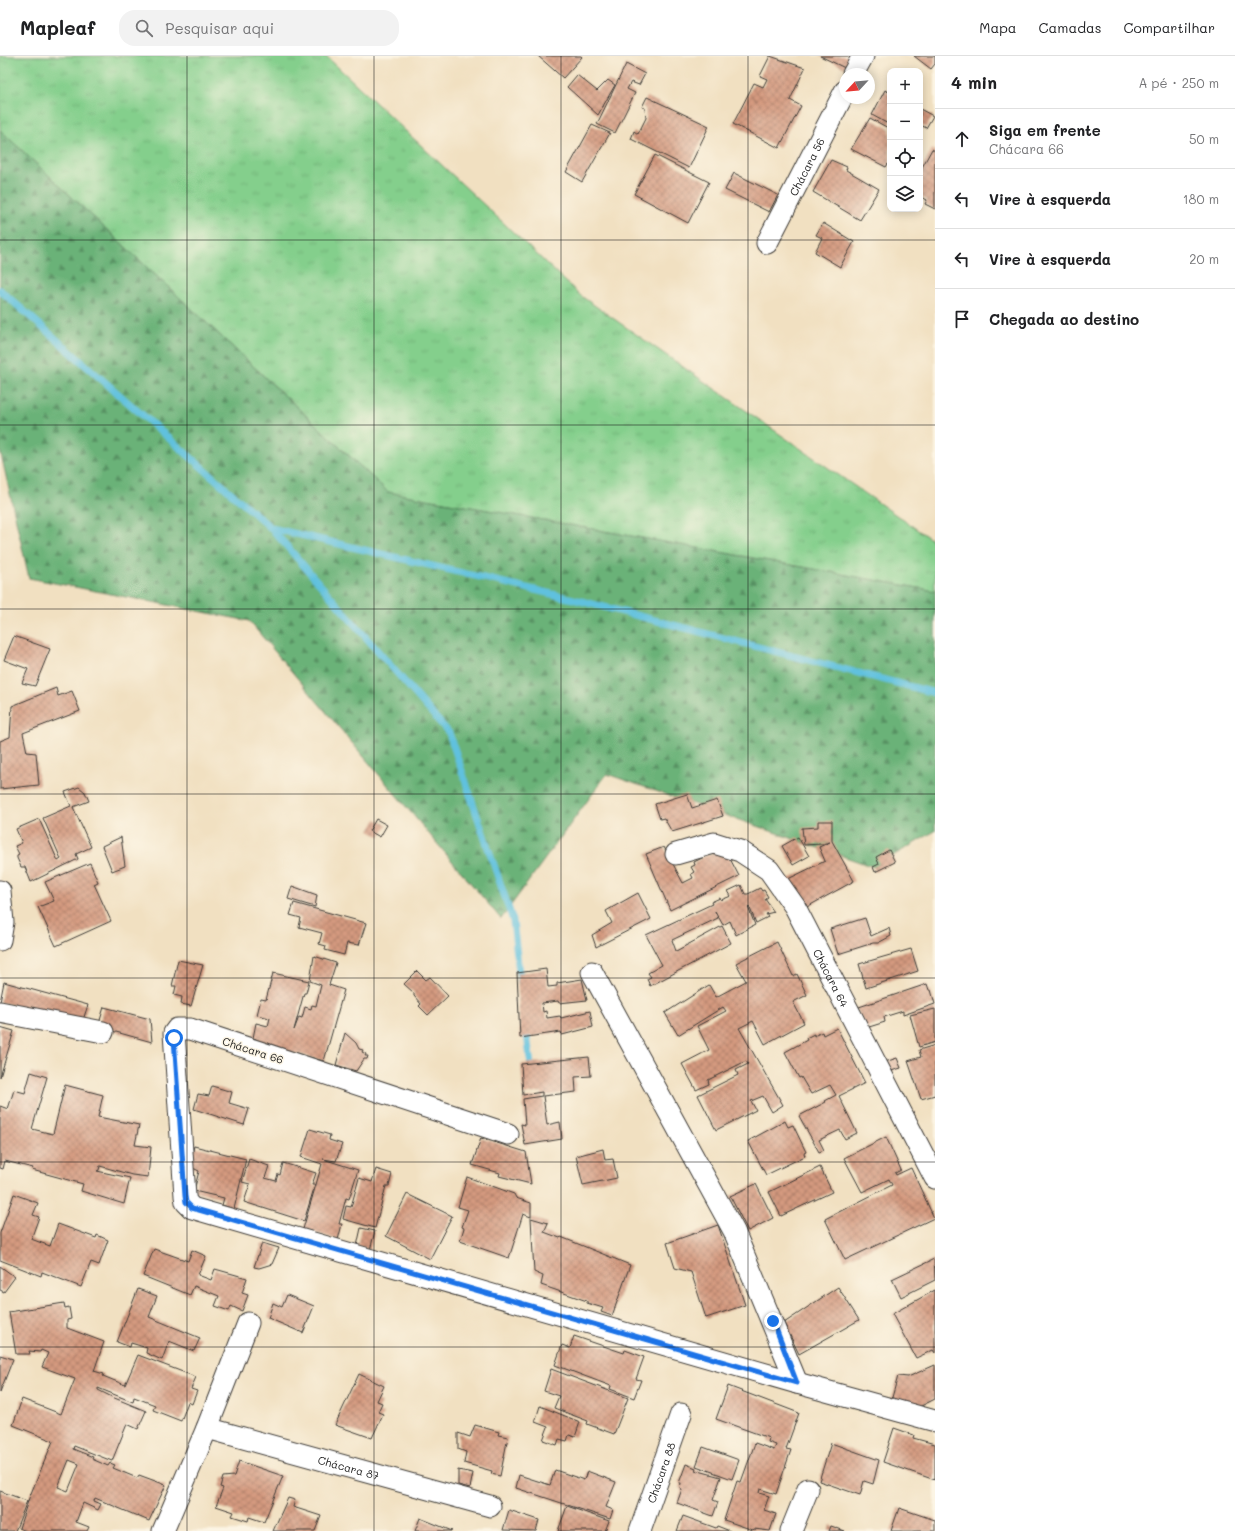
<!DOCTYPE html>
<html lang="pt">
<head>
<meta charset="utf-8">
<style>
	body { margin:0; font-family:Mali,sans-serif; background:#f2f2f2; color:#202124 }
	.controls { position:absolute; right:12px; top:12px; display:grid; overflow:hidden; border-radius:8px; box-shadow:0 2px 10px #0003 }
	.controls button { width:36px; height:36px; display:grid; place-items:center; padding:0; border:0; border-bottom:1px solid #e0e0e0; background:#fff; color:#202124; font:20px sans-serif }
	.compass { position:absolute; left:839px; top:12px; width:36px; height:36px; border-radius:50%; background:#fff; box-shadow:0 2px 10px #0003; rotate:244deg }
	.stop { position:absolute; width:12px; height:12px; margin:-9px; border:3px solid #1a73e8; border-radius:50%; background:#fff }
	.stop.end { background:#1a73e8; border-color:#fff; box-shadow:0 1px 4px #0008 }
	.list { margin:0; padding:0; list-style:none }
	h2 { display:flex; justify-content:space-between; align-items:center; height:52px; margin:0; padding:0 16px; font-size:17px }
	h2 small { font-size:13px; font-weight:400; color:#757577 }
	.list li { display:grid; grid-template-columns:26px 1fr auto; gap:12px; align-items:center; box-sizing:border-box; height:60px; padding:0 16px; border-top:1px solid #e0e0e0 }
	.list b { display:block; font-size:15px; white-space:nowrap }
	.list p { margin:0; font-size:13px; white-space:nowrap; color:#757577 }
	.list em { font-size:13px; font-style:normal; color:#757577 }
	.icon { flex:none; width:22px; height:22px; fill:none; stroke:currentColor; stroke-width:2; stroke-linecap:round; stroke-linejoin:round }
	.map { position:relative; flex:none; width:935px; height:1475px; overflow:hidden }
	header { display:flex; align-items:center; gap:24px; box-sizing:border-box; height:56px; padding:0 20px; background:#fff; border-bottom:1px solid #e0e0e0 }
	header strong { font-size:19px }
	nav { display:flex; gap:22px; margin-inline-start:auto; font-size:14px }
	.search { width:280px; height:36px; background:#f2f2f2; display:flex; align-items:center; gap:10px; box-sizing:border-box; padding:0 14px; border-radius:16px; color:#757577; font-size:15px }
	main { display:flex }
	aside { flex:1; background:#fff }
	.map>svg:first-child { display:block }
</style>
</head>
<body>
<header>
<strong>Mapleaf</strong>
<div class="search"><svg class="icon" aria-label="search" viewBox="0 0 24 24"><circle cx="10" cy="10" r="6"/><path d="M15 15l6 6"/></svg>Pesquisar aqui</div>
<nav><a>Mapa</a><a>Camadas</a><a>Compartilhar</a></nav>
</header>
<main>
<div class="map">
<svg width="935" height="1475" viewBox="0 0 935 1475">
	<defs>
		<pattern id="grass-tufts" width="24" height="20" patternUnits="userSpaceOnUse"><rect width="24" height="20" fill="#84cf8c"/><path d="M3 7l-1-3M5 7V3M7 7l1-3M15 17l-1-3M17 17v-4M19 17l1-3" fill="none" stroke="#71b178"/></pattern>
		<pattern id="forest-firs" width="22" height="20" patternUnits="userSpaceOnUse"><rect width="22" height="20" fill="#6bb278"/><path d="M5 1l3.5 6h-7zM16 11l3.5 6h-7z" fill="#579062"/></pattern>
		<pattern id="building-cross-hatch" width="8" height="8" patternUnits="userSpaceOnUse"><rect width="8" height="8" fill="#d49a7f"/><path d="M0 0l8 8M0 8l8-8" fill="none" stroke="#ab7d67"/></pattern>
	</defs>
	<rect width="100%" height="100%" fill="#fcf5e5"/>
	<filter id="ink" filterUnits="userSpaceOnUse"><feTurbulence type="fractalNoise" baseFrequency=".025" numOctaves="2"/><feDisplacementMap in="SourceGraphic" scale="8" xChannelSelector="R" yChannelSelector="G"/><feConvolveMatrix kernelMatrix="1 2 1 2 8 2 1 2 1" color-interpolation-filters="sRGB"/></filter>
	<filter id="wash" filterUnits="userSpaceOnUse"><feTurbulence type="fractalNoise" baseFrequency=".012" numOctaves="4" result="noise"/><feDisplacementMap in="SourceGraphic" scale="16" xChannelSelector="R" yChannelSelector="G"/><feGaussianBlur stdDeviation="0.9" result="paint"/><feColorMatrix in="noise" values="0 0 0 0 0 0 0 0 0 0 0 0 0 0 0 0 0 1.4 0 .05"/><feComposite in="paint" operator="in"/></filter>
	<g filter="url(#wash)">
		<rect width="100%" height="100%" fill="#f1e0c1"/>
		<path fill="url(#grass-tufts)" stroke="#507654" d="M0,0H326L581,240L935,486V535L388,436L0,74Z"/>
		<path fill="url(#forest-firs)" stroke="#44674a" d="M0,74L388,436L935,535V775L874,811L607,718L501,863L249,565L29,522L0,394Z"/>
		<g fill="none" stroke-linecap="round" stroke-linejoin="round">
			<path stroke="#60c1de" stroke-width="7" d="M0,234L271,472L573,543L935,637
				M271,472L449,677L513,865L520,925
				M526,971L532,1017"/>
		</g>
		<g id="blocks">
			<path fill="url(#building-cross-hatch)" fill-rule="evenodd" d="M538,0H581L582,1L563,22Z
				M770,0L805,12L790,44L801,50L779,92L733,68L754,27L763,31L767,23L760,20Z
				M820,0H852L845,12Z
				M914,0H935V8L931,13Z
				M626,8L645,18L639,29L631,26L627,33L635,37L615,77L597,68Z
				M577,19L597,35L608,24L615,29L598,59L567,31Z
				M885,34L890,37V69L872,59Z
				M647,41L709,70L689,112L631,83L634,75L638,78L646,62L645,52L642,51Z
				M920,53L933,60L926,72L923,70L920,75Z
				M870,62L890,73V109L888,108L886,111L851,93Z
				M592,69L610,77L582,126L566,116Z
				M932,93L935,95V153L925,148L927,144L920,140V115Z
				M655,99L709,126L688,167L634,138Z
				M831,104L847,111L846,114L879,133L860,164L813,136Z
				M734,117L778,139L769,156L725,134Z
				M823,167L854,186L840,211L815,196L822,182L816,179Z
				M14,580L50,593L35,630L22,627L28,613L4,604Z
				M56,632L58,640L72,635L80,655L23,677L27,696L36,697L39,729L0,733V685L10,681L12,650Z
				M79,731L85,736L89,745L73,751L91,791L76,798L78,803L31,826L25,811H21L17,802V799L19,798L15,790L22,787L16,773L39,763L58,805L61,803L43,762L71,750L65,736Z
				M687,738L692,752L717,744L723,760L672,776L664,762L660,763L655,748Z
				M376,763L387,769L380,781L369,775Z
				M818,765H832V785L854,825L805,852L784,825L825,805L819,791L830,786L822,788L804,789L802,772L818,771Z
				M121,781L125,810L112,815L102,790Z
				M798,781L809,800L793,809L782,790Z
				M664,791L683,827L693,822L691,818L694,816L691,811L695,809L694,806L708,799L726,795L739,820L670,854L646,798Z
				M889,794L895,806L875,816L873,811L879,808L876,801Z
				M90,807L98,826L94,828L111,865L56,890L38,851L54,845L45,826Z
				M741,829L745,838H748L760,832L762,835L764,834L768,841L765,843L774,856L766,858L768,861L756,867L749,850L748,851L755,869L736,879L730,865L723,869L715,855L718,862L672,884L676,895L722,870L731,887L650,930L647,923L651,921L648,917L662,909L646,879L712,848L711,846L720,842L721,844L731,840L728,835Z
				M292,830L317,839L315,851L288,843Z
				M638,837L651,863L596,891L592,879L612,867L606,855Z
				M294,847L366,867L359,889L347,887L344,899L325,894L326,890L319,888L322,877L299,871L301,862L290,859Z
				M865,862L871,880L889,872L891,880L878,887H873L838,898L830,873Z
				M777,886L793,920L797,918L807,939L793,946L804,967L765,988L753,965L739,972L783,1049L772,1056L763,1040L751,1045L756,1054L716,1074L698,1039L738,1019L736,1014L748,1008L746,1005L708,1024L709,1028L696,1034L682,1008L709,994L697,970L726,955L723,951L678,979L665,957L709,929L716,941L746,925L736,907Z
				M911,893L918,915L866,932L859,908Z
				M314,900L336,907L329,929L344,934L324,1005L256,987V983L253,982L256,967L268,970L270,962L257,959L261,943L266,944L273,917L309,925L306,937H304L294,974L299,961L302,962L305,951L311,953L312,949L316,950L321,929L310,925Z
				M178,904L203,909L191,950L181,948L182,941L174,939L176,930H172Z
				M546,913L548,931L557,930V927L582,923L587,944L559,947L558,945L542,947L543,956L546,955L547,962L560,960L561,962L590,955L593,971L562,979L561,976L520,982L517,917Z
				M417,915L426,924L430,921L448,940L428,959L419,950L421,948L414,940V937L404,928Z
				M4,926L88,949L82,967L0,946Z
				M927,928L929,934H931L935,948L903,959V955L884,961L885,966L866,972L856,952Z
				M104,951L150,963L152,986L98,971Z
				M935,953V986L919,991L910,959Z
				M0,971L14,975L0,1021Z
				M837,972L865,1027L839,1040L857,1077L845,1083L840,1074L819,1084L824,1094L819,1096L799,1060L826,1046L825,1045L836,1039L830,1029L811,1038L801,1021L799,1022L785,996L807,984L806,982L814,978V980L822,976L823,979Z
				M345,977L356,987L359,993L363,994L362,996L366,998L365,1000H368L367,1003H364L356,1015L336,1009Z
				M935,989V1039L921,1043L908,1005L921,1001L919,994Z
				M589,1001L591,1020L575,1021L576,1036L543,1040L547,1069L560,1066L562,1083L525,1089L521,1068L525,1069L523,1043L542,1040V1036L523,1039L521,1008Z
				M897,1002L901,1012L891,1015L885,1006Z
				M31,1016L47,1021L32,1073L53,1078L65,1029L103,1039L98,1061L139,1069L135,1089L151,1091L148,1121L132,1119L100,1110L99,1114L97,1115L130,1122L124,1148L81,1135L83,1128L32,1114L33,1112L5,1105L3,1113L0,1112V1050L8,1053L14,1034L25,1037Z
				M212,1030L232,1036L229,1047L249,1053L244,1069L194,1053L198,1038L209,1040Z
				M785,1065L788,1071L793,1069L806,1096L804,1097L805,1100L766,1119L748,1085Z
				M310,1073L330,1079L329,1084L342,1088L336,1105L323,1103L358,1114L349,1143L346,1142L339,1168H342L338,1184L303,1173L322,1108L301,1101Z
				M886,1081L901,1114L895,1117L896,1119L911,1112L934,1162L845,1204L825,1163L892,1129L889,1123L862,1136L844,1102Z
				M481,1082L526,1096L531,1128L499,1120L500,1117L472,1109Z
				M194,1090L246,1103L234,1153L222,1149L224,1142L194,1135L199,1115L189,1110Z
				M603,1093L605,1104L613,1103L617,1122L583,1129L576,1100Z
				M249,1103L269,1110L265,1122L276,1125L278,1118L280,1119L283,1107L316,1117L312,1129H315L304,1165L244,1146L250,1128L242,1126Z
				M820,1111L832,1136L781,1160L769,1136Z
				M376,1113L392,1118L389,1130H386L375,1172L343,1163L346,1150L351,1151L359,1122L372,1126Z
				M467,1121L514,1138L516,1142L531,1147V1161L523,1158L509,1202L460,1185L464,1172L462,1171L468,1154L458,1151Z
				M756,1128L773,1162L748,1175L730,1140Z
				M14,1138L38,1147L33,1159L39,1161L31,1183L50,1190L58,1168L96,1182L97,1179L108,1184L99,1209L91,1206L81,1231L42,1216L41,1220L0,1204V1177Z
				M407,1138L452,1160L430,1203L386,1180Z
				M531,1162L548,1167L544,1176L560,1182L561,1181L630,1209L612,1260L601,1256L603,1252L587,1247V1245L541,1229L543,1220L534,1216Z
				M718,1169L745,1249L706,1262L691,1216L675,1212L667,1187Z
				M361,1172L375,1175L370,1194L357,1190Z
				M262,1187L279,1192L272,1208L259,1212L254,1211Z
				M154,1193L188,1205L192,1194L206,1200L198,1219L211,1224L215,1213L247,1222L242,1237L248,1239L242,1255L231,1250L229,1255L215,1250L219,1240L194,1230L190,1239L143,1220Z
				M934,1203L935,1224L901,1241L892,1223Z
				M0,1210L15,1221L4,1236L0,1234Z
				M838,1231L859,1264L799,1298L784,1267Z
				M138,1233L157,1240L149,1261L200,1282L194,1295L169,1285L162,1304L146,1297L147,1292L131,1287L130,1291L117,1286Z
				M935,1234V1297L933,1294L916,1302L892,1258Z
				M287,1239L314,1250L303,1277L268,1262L273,1247L282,1251Z
				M64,1247L65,1252L69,1251L71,1263L67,1264V1272L104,1286L94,1315L104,1318L103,1320L125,1329L138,1299L196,1321L191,1333L197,1335L192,1348L188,1346L181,1365L153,1354L155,1349L134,1341L133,1346L98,1332V1334L112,1341L146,1355L138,1373L127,1368L112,1405L74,1390L73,1393L93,1401L92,1403L108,1410L110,1407L115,1409L113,1412L137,1422L139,1419L166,1429L149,1465L95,1442L94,1445L101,1448L98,1454L83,1447L76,1466L89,1471L87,1475H26L19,1472L29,1442L53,1385L13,1369L22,1343L61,1358L75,1323L42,1311L48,1297L41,1294L40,1296L29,1295L30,1298H16L9,1256ZM69,1404L79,1408L68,1435L58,1431Z
				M574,1280L624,1297L625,1294L644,1301L636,1323L641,1324L634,1342L610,1333L611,1330L555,1309L562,1289L570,1292Z
				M0,1299L13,1303L0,1336Z
				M935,1309V1343L917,1352L891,1345L898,1320L908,1321Z
				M551,1313L628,1342L614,1378L587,1368L588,1365L554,1352L559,1340L544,1335Z
				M359,1318L384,1330L377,1345L382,1347L378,1356L383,1358L372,1382L335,1369Z
				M728,1330L799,1357L786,1393L791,1394L776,1438L760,1433L759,1437L769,1440L764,1454L776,1458L770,1475L754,1473L753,1474L724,1464L737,1425L741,1426L755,1387L774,1394L776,1389L768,1386L769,1382L716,1363Z
				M540,1350L580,1366L575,1381L569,1379L567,1385L559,1383L557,1389L543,1384L548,1371L535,1366Z
				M475,1369L499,1376L498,1379L508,1381L500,1420L491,1418L492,1415L464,1407L466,1396L458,1393V1377L470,1381Z
				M894,1372L914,1379L913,1382L935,1388V1424L883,1406Z
				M831,1387L879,1404L873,1428L864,1425L860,1439L819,1425Z
				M703,1391L739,1404L732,1423L696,1410Z
				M239,1405L283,1420L264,1466L249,1461L248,1465L232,1460L234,1456L216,1450L223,1432L220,1431L223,1421L234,1420Z
				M686,1408L696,1412L695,1414L721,1421L713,1444L718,1446L713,1460L677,1447L682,1433L680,1432L681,1427H679Z
				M458,1414L473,1417L470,1432L458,1429Z
				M555,1414L584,1424L587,1415L616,1426L606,1451L613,1454L610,1463L516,1432L519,1419L550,1429Z
				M0,1435L27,1445L15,1475H0Z
				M288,1442L295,1444L293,1451L321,1460L315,1475H273Z
				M567,1450L609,1465L605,1475H558Z
				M899,1452L935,1464V1475H891Z
				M509,1454L539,1464L536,1475L503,1474Z
				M683,1460L716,1472L717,1470L730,1475H677Z
				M420,1462L452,1475H415Z
				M831,1470L845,1475H829Z"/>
		</g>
	</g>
	<g filter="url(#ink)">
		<use href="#blocks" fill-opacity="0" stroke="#3c3935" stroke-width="1"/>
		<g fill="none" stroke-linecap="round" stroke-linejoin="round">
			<g stroke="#3c3935" stroke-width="23">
				<g id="street">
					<path d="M853,18L863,0"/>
					<path id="s1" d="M767,187L845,35"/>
					<path id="s2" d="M676,798L714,787L740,795L769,814L795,851L935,1122"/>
					<path d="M0,835L3,866L0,884"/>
					<path d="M592,916L734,1175L797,1327"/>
					<path d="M0,956L103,976"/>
					<path d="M508,1078L190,973H177L174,977L185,1140L186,1146L192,1152L797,1327L935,1365"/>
					<path id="s3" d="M207,1372L490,1450"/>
					<path d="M163,1475L207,1372L248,1267"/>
					<path id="s4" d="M640,1475L681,1358"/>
					<path d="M791,1475L808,1433"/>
				</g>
			</g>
			<use href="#street" stroke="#fff" stroke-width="21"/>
		</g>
	</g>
	<g fill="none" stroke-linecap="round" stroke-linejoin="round" filter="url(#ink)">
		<path stroke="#1a73e8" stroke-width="5" d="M174,982L185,1140L186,1146L192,1152L797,1327L773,1265"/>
	</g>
	<path fill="none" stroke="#1c1c1c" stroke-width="1" stroke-opacity="0.55" d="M187,0V1475M374,0V1475M561,0V1475M748,0V1475M0,184H935M0,369H935M0,553H935M0,738H935M0,922H935M0,1106H935M0,1291H935"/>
	<g text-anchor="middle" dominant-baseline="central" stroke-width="3" stroke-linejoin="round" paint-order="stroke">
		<g font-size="11" fill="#1c1c1c" stroke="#fcf5e5">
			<text stroke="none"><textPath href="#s1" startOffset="86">Chácara 56</textPath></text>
			<text stroke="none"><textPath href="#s2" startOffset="226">Chácara 64</textPath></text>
			<text transform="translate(253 994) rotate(18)">Chácara 66</text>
			<text stroke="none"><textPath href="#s3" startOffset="147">Chácara 87</textPath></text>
			<text stroke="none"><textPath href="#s4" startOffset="62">Chácara 88</textPath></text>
		</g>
	</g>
</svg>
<div class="controls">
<button>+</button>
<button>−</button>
<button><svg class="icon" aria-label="locate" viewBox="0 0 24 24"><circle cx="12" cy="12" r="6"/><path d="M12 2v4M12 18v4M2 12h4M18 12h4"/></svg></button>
<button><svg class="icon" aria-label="layers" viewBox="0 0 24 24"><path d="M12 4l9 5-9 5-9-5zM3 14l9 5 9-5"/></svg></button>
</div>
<svg class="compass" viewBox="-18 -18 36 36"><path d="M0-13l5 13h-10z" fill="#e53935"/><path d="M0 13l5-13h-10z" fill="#757577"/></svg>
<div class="stop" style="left:174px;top:982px"></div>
<div class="stop end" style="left:773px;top:1265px"></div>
</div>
<aside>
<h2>4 min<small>A pé · 250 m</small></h2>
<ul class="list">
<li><svg class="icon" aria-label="ahead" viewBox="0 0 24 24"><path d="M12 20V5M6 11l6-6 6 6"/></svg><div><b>Siga em frente</b><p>Chácara 66</p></div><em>50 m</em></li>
<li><svg class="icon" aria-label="left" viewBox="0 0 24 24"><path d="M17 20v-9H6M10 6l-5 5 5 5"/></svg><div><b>Vire à esquerda</b></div><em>180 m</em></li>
<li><svg class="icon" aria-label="left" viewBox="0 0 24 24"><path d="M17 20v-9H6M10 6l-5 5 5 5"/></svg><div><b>Vire à esquerda</b></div><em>20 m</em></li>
<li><svg class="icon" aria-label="arrive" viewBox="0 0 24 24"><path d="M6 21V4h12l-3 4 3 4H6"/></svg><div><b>Chegada ao destino</b></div></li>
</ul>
</aside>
</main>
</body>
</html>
